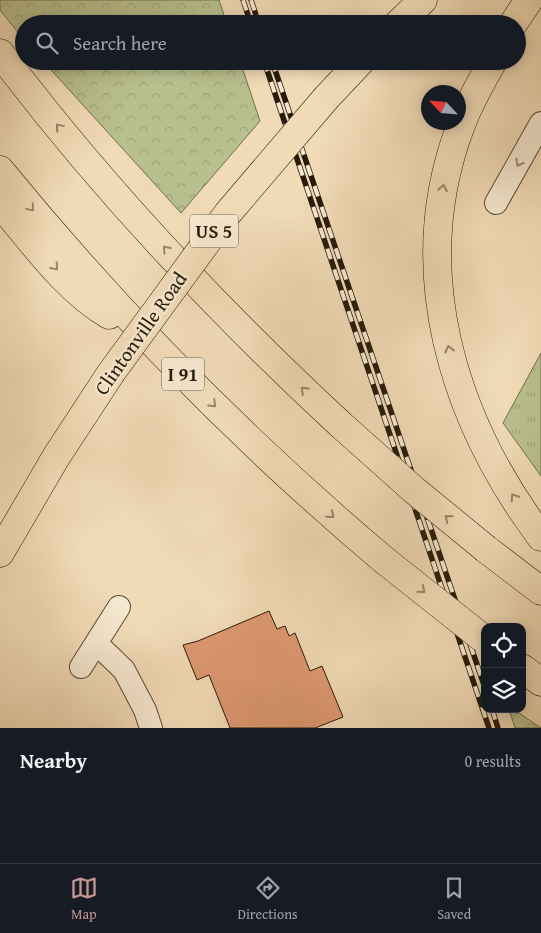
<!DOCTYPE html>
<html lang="en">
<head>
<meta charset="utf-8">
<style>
	body { margin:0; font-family:"Gentium Book Plus",serif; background:#242831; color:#f1f3f6 }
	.controls { position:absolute; right:15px; bottom:15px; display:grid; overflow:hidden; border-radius:10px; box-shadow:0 2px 12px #0003 }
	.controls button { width:45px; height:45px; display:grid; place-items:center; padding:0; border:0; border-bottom:1px solid #363941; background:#171b24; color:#f1f3f6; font:25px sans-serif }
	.compass { position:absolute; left:421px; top:85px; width:45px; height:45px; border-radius:50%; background:#171b24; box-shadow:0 2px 12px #0003; rotate:296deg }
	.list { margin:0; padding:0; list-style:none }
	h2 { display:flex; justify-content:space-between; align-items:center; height:65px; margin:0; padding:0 20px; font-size:21px }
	h2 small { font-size:16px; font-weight:400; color:#9ea1a6 }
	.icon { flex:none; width:28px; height:28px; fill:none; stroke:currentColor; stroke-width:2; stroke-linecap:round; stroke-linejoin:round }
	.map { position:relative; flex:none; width:541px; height:728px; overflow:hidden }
	.search { position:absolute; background:#171b24; box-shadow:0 2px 12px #0003; left:15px; right:15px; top:15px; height:55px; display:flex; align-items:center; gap:12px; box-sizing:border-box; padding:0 18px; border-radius:28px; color:#9ea1a6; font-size:19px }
	.sheet { height:135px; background:#171b24 }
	nav { display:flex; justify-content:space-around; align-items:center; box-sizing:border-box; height:70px; border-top:1px solid #363941; background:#171b24; font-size:14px; color:#9ea1a6 }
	nav a { display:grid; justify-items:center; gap:2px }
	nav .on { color:#c59692 }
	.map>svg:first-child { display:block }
</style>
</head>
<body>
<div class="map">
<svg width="541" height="728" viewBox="0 0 541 728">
	<defs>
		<pattern id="forest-crowns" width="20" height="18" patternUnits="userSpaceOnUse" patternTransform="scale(1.25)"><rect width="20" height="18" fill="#b9c08f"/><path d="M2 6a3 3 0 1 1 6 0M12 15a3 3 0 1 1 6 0" fill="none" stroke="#9fa47a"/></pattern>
		<pattern id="park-tufts" width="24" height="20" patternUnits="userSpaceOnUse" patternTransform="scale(1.25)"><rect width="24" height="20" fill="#b9c08f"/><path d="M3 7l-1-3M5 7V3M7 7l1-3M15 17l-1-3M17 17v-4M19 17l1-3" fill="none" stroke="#9fa47a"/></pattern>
	</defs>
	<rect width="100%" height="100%" fill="#f1dbb7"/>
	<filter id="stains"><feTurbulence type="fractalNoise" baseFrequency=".004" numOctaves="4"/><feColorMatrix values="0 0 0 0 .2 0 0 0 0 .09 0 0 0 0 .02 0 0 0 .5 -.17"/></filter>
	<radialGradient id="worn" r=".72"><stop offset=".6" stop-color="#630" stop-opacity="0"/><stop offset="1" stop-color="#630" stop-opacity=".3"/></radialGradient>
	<path fill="url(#forest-crowns)" stroke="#706e4d" d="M0,0H219L227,24H24V40L0,10Z
		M43,61H240L260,121L181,213Z
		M509,709H513L541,728H515Z"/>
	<path fill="url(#park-tufts)" stroke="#706e4d" d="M541,353V476L503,423Z"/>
	<path fill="#de9971" stroke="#281b0b" d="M269,611L277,629L285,626L289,636L295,633L310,671L322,666L343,717L315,728H230L209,675L197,680L183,645L198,641Z"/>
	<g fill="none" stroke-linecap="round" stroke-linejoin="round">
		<g stroke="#5a4b36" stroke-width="24">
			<path id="minor" d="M496,203L541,123
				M96,643L124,670L145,710L151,728
				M81,667L119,607"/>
		</g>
		<g stroke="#281b0b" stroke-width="29">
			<path id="major" d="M398,24L423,0
				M327,97L361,61
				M0,553L56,457L111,373"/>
		</g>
		<g stroke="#281b0b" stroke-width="29">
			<path id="highway" d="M513,24L529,0
				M0,53C101,187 217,310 340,424
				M493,61C481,82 469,103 461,125C406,269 452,418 541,537
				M0,170C116,312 244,442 384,560
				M0,204C33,242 65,289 109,315
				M486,549L541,591
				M522,668L541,682"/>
		</g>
		<use href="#minor" stroke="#f6e8d0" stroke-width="22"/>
		<use href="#major" stroke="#f1dbb7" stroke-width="28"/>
		<use href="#highway" stroke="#f1dbb7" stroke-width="28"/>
		<g stroke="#281b0b" stroke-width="5.5">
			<path id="rail" d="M243,0L251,24
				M251,0L259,24
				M264,61L489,728
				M272,61L485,688
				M492,709L498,728"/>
		</g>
		<use href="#rail" stroke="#f6e8d0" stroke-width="4" stroke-dasharray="11" stroke-linecap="butt"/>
		<g stroke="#281b0b" stroke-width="29" stroke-linecap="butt">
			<path id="major-bridge" d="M111,373L228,213L327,97"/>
		</g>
		<g stroke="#281b0b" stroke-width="29" stroke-linecap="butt">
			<path id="highway-bridge" d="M340,424L414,490L486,549
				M384,560L485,640"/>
		</g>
		<use href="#major-bridge" stroke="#f1dbb7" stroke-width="28"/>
		<use href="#highway-bridge" stroke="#f1dbb7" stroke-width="28"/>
	</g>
	<defs><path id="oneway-chevron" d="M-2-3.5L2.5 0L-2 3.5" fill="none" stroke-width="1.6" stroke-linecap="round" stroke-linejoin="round" transform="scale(1.25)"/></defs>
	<g stroke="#97856a">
		<use href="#oneway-chevron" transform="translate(59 127) rotate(-130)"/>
		<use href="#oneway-chevron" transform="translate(443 188) rotate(-79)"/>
		<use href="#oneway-chevron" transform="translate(31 208) rotate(50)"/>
		<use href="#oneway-chevron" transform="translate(166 249) rotate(-132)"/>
		<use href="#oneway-chevron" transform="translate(55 267) rotate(49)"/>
		<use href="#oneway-chevron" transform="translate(449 349) rotate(-104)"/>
		<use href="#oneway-chevron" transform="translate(304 390) rotate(-137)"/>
		<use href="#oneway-chevron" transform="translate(213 404) rotate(44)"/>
		<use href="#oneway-chevron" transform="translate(514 497) rotate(-122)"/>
		<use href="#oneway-chevron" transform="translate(331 515) rotate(41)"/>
		<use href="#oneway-chevron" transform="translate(448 518) rotate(-141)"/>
		<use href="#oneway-chevron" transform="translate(422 590) rotate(39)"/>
	</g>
	<use stroke="#998c77" href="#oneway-chevron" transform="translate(519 163) rotate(119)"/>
	<g text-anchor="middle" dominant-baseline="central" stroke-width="5" stroke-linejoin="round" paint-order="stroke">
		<g fill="#f6e8d0" stroke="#665846" stroke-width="1">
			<rect x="190" y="214.5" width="48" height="33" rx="4"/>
			<rect x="162" y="357.5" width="42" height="33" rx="4"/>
		</g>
		<g font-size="19" font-weight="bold" fill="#281b0b">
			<text x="214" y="231">US 5</text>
			<text x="183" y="374">I 91</text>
		</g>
		<g font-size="20" fill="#281b0b" stroke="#f6e8d0">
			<text transform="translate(140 333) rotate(-55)">Clintonville Road</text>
		</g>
	</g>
	<rect width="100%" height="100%" filter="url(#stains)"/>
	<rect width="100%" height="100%" fill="url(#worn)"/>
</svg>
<div class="controls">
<button><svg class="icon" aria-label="locate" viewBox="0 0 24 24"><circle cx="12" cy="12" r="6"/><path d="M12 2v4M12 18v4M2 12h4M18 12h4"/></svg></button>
<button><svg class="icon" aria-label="layers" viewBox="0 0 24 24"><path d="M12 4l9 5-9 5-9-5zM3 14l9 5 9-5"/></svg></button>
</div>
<svg class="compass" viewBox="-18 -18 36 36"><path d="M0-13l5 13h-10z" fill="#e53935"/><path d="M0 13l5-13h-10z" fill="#9ea1a6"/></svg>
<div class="search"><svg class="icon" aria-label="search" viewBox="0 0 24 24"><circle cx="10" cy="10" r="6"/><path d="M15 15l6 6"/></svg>Search here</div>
</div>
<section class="sheet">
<h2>Nearby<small>0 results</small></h2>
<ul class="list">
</ul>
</section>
<nav>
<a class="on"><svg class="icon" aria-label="map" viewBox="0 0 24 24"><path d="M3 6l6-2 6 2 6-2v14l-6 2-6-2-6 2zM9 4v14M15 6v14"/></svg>Map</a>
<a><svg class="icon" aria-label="directions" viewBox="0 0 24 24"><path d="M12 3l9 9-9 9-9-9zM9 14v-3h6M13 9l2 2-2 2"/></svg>Directions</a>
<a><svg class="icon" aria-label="saved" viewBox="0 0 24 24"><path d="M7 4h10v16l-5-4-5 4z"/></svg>Saved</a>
</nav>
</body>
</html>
